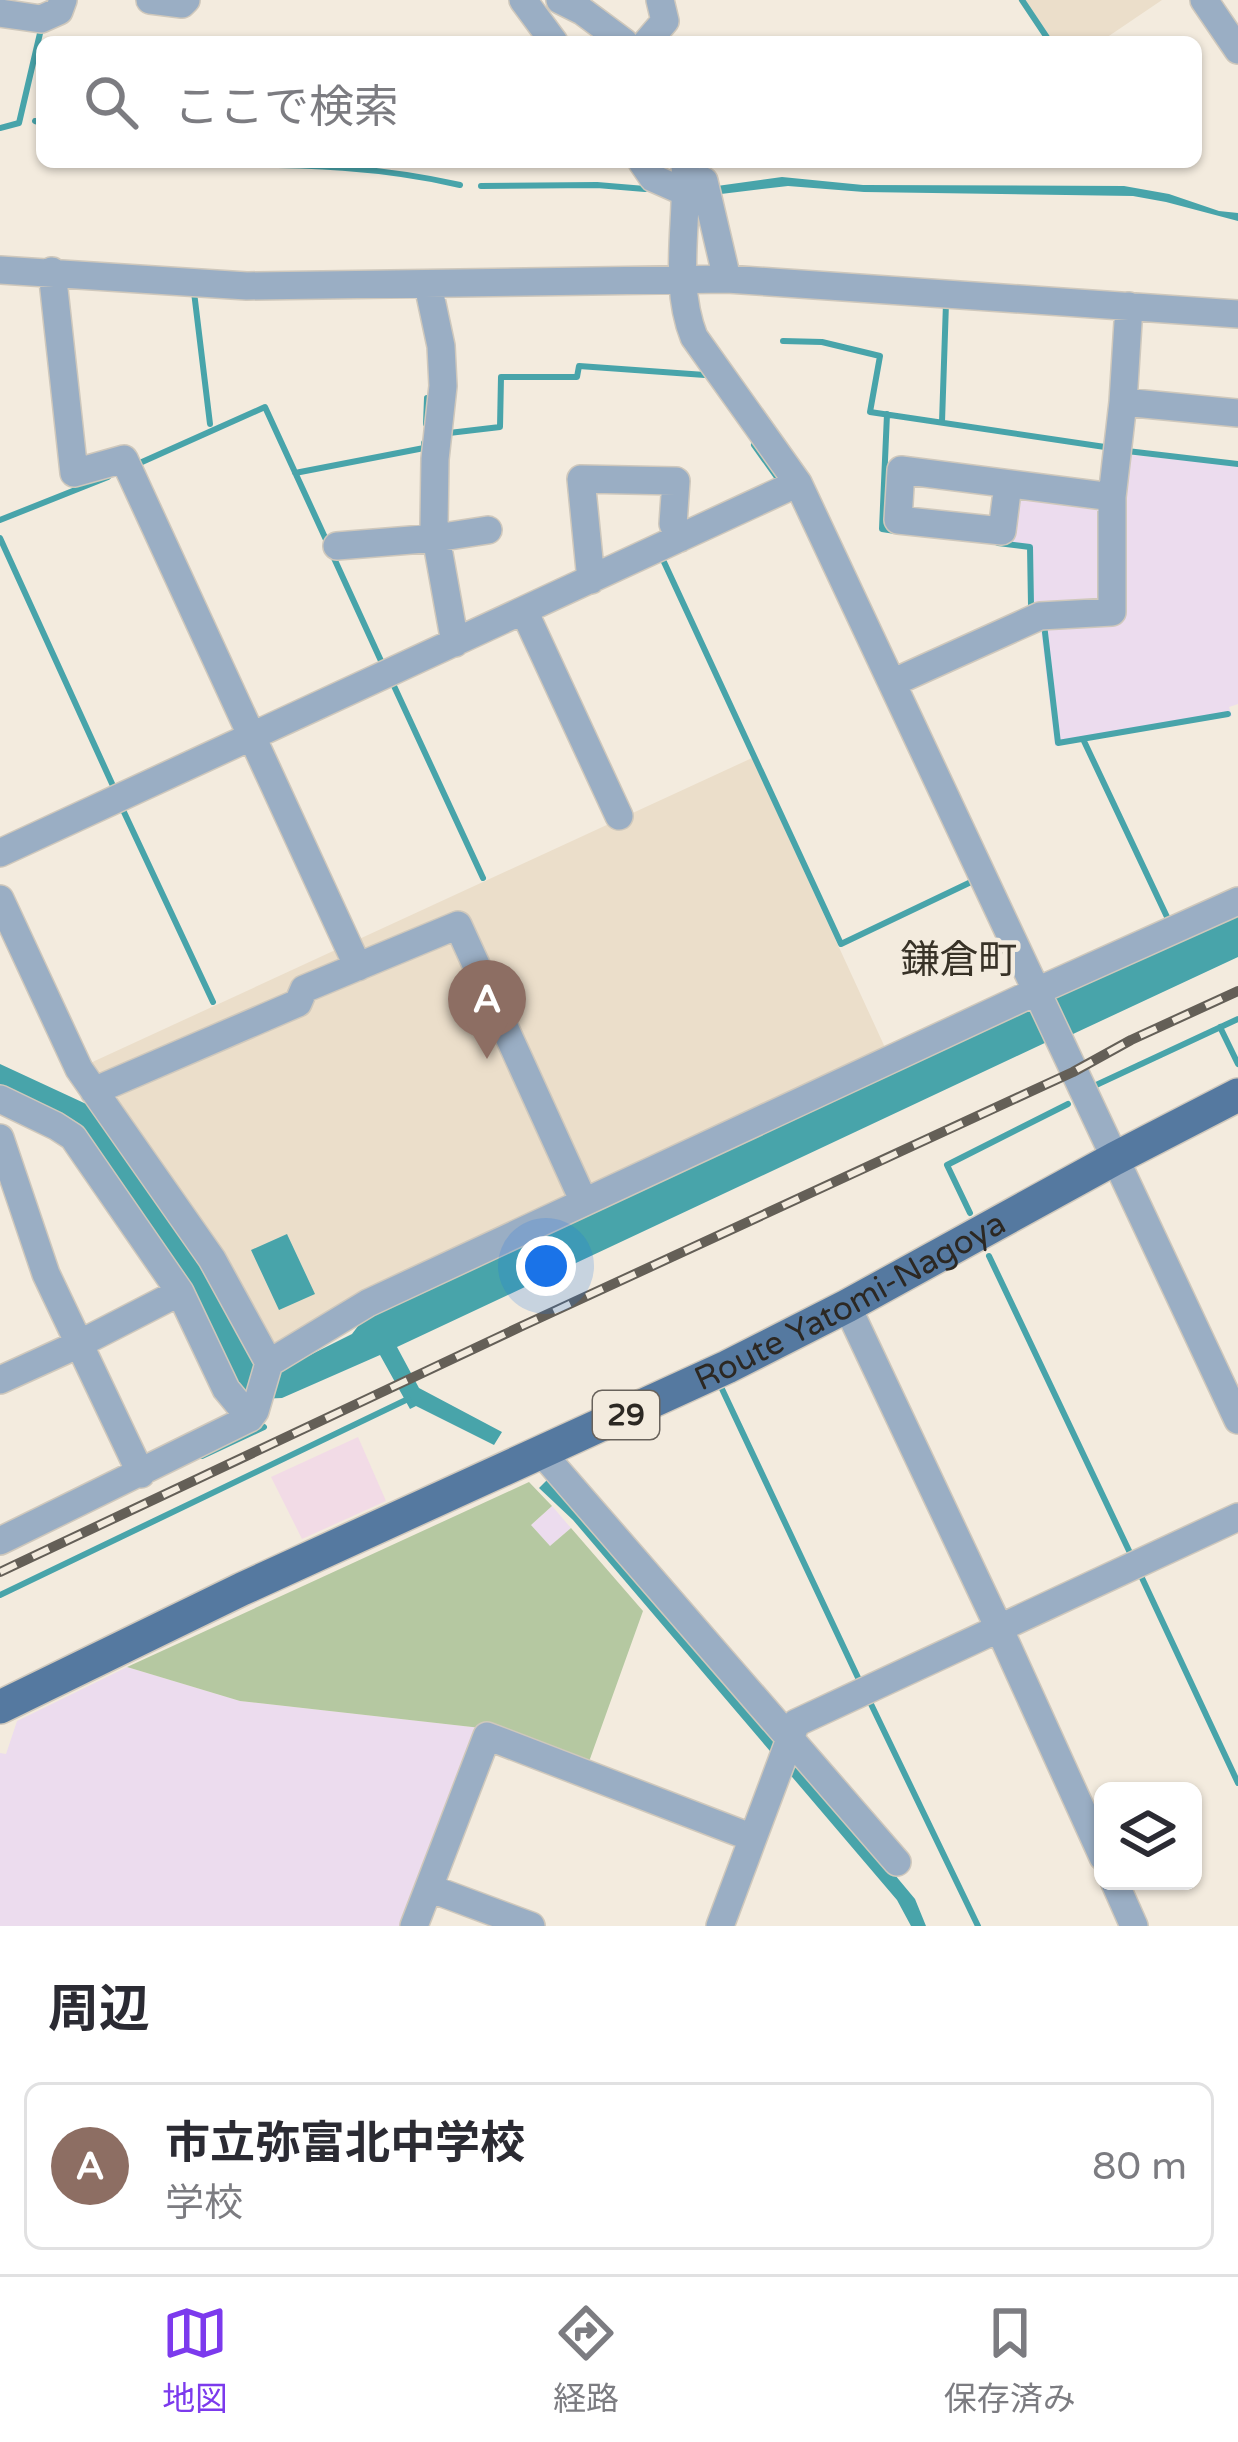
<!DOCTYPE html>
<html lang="ja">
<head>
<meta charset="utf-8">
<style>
	body { margin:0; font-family:"Varela Round","Noto Sans JP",sans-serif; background:#f2f2f3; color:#2b2b33 }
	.controls { position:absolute; right:36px; bottom:36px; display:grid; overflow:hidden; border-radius:18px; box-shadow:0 3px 9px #0004 }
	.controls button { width:108px; height:108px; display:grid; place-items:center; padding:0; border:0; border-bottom:3px solid #e1e1e2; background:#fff; color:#2b2b33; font:60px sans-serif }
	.you { position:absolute; left:546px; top:1266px; width:42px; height:42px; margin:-30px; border:9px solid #fff; border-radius:50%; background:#1a73e8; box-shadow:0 0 0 18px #1a73e833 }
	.badge { display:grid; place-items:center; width:78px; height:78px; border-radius:50%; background:#7c3aed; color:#fff; font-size:39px; font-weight:700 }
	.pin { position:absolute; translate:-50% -99px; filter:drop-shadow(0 3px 6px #0008) }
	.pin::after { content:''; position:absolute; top:63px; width:42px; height:36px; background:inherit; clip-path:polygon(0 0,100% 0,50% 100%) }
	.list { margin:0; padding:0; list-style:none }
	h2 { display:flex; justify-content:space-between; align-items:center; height:156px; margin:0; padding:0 48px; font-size:51px }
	h2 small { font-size:39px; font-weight:400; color:#7c7c81 }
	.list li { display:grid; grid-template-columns:78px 1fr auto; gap:36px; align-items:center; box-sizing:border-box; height:168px; margin:0 24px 24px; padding:0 24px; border:3px solid #e1e1e2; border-radius:18px }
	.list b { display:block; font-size:45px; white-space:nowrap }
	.list p { margin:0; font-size:39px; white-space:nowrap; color:#7c7c81 }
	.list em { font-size:39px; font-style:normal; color:#7c7c81 }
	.icon { flex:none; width:66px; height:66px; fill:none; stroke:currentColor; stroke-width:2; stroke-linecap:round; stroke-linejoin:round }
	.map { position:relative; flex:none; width:1238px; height:1926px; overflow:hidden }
	.search { position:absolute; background:#fff; box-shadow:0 3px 9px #0004; left:36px; right:36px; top:36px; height:132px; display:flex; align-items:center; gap:30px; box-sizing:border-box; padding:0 42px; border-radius:18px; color:#7c7c81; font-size:45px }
	.sheet { height:348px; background:#fff }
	nav { display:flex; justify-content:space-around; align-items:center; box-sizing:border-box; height:168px; border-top:3px solid #e1e1e2; background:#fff; font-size:33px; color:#7c7c81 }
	nav a { display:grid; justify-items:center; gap:6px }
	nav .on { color:#7c3aed }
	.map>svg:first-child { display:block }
</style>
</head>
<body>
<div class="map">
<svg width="1238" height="1926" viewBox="0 0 1238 1926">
	<rect width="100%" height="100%" fill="#f3ebde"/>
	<path fill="#f2dbe6" d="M358,1437L386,1501L302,1539L271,1477Z"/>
	<path fill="#ecdcee" d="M1123,454L1238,466V704L1229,707L1232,716L1055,746L1040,623L1034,608L1033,550L1007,547L1013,498L1116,504Z
		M552,1506L571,1528L550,1546L531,1525Z
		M127,1667L240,1701L481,1728L407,1926H0V1753L6,1754L17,1721Z"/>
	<path fill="#ebdeca" d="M1018,0H1162L1100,42H1047Z
		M752,758L888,1054L270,1350L86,1065Z"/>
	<path fill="#b5c8a1" d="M529,1482L552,1506L531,1525L550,1546L571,1528L643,1611L586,1770L481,1728L240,1701L127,1667Z"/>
	<path fill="#48a4aa" d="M782,177L863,185L1124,186L1169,194L1219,211L1238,213V221L1166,202L1133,196L864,192L788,186L721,194L717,186Z
		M1238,912V957L1073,1034L1066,1033L397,1347L419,1388L502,1432L494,1445L416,1406L410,1409L380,1355L282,1398L258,1399L241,1387L184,1276L80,1128L0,1091V1064L97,1109L274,1373L352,1334L368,1313Z
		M287,1234L315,1294L279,1310L251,1250Z
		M551,1476L794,1754L915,1899L926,1926H911L897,1900L573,1520L539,1488Z"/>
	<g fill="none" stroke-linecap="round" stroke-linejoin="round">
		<path stroke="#48a4aa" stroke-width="6" d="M1022,0L1050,42
			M35,121L42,123
			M0,128L19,123L41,29
			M211,162L224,165C304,164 382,167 460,185
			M1131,162V163
			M481,186L597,185L645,189
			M194,292L210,424
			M783,341L822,342L880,356L870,412L1105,447
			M887,414L882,529L895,531
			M942,422L946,303
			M426,424L427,398
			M449,433L500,427L501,377H577L579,366L705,375
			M754,445L779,480L776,482
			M1127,451L1238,464
			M142,462L265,407L328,544
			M295,473L424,448V443
			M0,520L108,477
			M0,538L114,788
			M998,543L1030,547L1031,605
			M333,556L382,663
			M664,562L841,944L971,882
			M1044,624L1058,743L1228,714
			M394,686L483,878
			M1083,739L1168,919
			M123,810L213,1002
			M1220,1027L1238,1064
			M1094,1086L1238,1019
			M970,1213L947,1165L1068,1104
			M989,1256L1132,1557
			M722,1389L861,1684
			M202,1456L264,1427
			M1142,1578L1238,1783
			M0,1595L408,1399
			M870,1702L978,1926"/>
		<g stroke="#cfc8bc" stroke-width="30">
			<path id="minor" d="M150,0L182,4L186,0
				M523,0L554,42
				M560,0L582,11L624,42
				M1204,0L1238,50
				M0,13L41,19L59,11L63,0
				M647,42L665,21L660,0
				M642,162L653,178L687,193
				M685,162C689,219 672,282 694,337L798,483L1238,1420
				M704,181L727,279
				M0,270L247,286L727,279L1238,314
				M52,271L74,473L124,459L358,967
				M428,285L441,346L443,386L435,459L434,526L455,643
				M1123,402L1238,413
				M1008,484L1002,531L898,520L901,470L1112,497L1123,402L1129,306
				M337,546L436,538L488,530
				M591,580L581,479L676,481L673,524L680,538
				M524,611L619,816
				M892,683L1040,616L1112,612V497
				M0,853L798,483
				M0,899L79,1069L212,1259L269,1363L255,1411L250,1418L0,1541
				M94,1091L298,1003L304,989L458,925L584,1202
				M0,1099L56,1126L73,1137L180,1292
				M0,1138L46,1274L141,1474
				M847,1306L999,1628L1103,1857
				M269,1363L368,1303L1035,992L1238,901
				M0,1380L79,1344L180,1292L226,1389L250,1418
				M542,1453L897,1862
				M1114,1881L1134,1926
				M429,1888L531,1926
				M414,1926L487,1736L753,1838
				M720,1926L796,1723L1238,1517"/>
		</g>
		<g stroke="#cfc8bc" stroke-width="36">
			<g id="major">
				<path id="s1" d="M0,1707L242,1589L727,1367L847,1306L1114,1159L1238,1095"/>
			</g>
		</g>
		<use href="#minor" stroke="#9aaec4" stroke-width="27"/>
		<use href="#major" stroke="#5579a0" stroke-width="33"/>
		<g stroke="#645f57" stroke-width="10">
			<path id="rail" d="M0,1572L522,1326L1073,1072L1131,1040L1238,991"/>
		</g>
		<use href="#rail" stroke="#f3ebde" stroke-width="6" stroke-dasharray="18" stroke-linecap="butt"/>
	</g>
	<g text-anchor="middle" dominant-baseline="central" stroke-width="9" stroke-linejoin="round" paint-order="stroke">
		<rect fill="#f3ebde" stroke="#68625b" stroke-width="3" x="593" y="1391" width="66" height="48" rx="9"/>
		<g font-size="30" font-weight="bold" fill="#2c2823">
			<text x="626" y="1415">29</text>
		</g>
		<g font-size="33" fill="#2c2823" stroke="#f3ebde">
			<text stroke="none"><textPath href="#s1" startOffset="942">Route Yatomi-Nagoya</textPath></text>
		</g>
		<g font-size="39" fill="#383227" stroke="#f3ebde">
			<text x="959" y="960">鎌倉町</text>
		</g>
	</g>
</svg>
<div class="controls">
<button><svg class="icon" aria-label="layers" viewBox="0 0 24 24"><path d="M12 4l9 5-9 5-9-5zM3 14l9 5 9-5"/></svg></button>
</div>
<div class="you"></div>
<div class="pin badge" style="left:487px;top:1059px;background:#8d6e63">A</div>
<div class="search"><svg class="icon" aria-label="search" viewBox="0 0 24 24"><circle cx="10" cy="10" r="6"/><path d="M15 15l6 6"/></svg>ここで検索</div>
</div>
<section class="sheet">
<h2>周辺<small></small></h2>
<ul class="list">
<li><span class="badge" style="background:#8d6e63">A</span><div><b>市立弥富北中学校</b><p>学校</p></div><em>80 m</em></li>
</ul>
</section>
<nav>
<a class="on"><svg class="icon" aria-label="map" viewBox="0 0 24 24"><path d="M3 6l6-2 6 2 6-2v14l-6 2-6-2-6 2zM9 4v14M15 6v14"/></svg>地図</a>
<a><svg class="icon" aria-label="directions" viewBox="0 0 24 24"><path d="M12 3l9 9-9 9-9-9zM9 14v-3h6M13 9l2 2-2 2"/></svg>経路</a>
<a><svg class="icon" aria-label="saved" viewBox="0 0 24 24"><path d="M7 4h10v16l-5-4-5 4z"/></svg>保存済み</a>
</nav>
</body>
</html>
